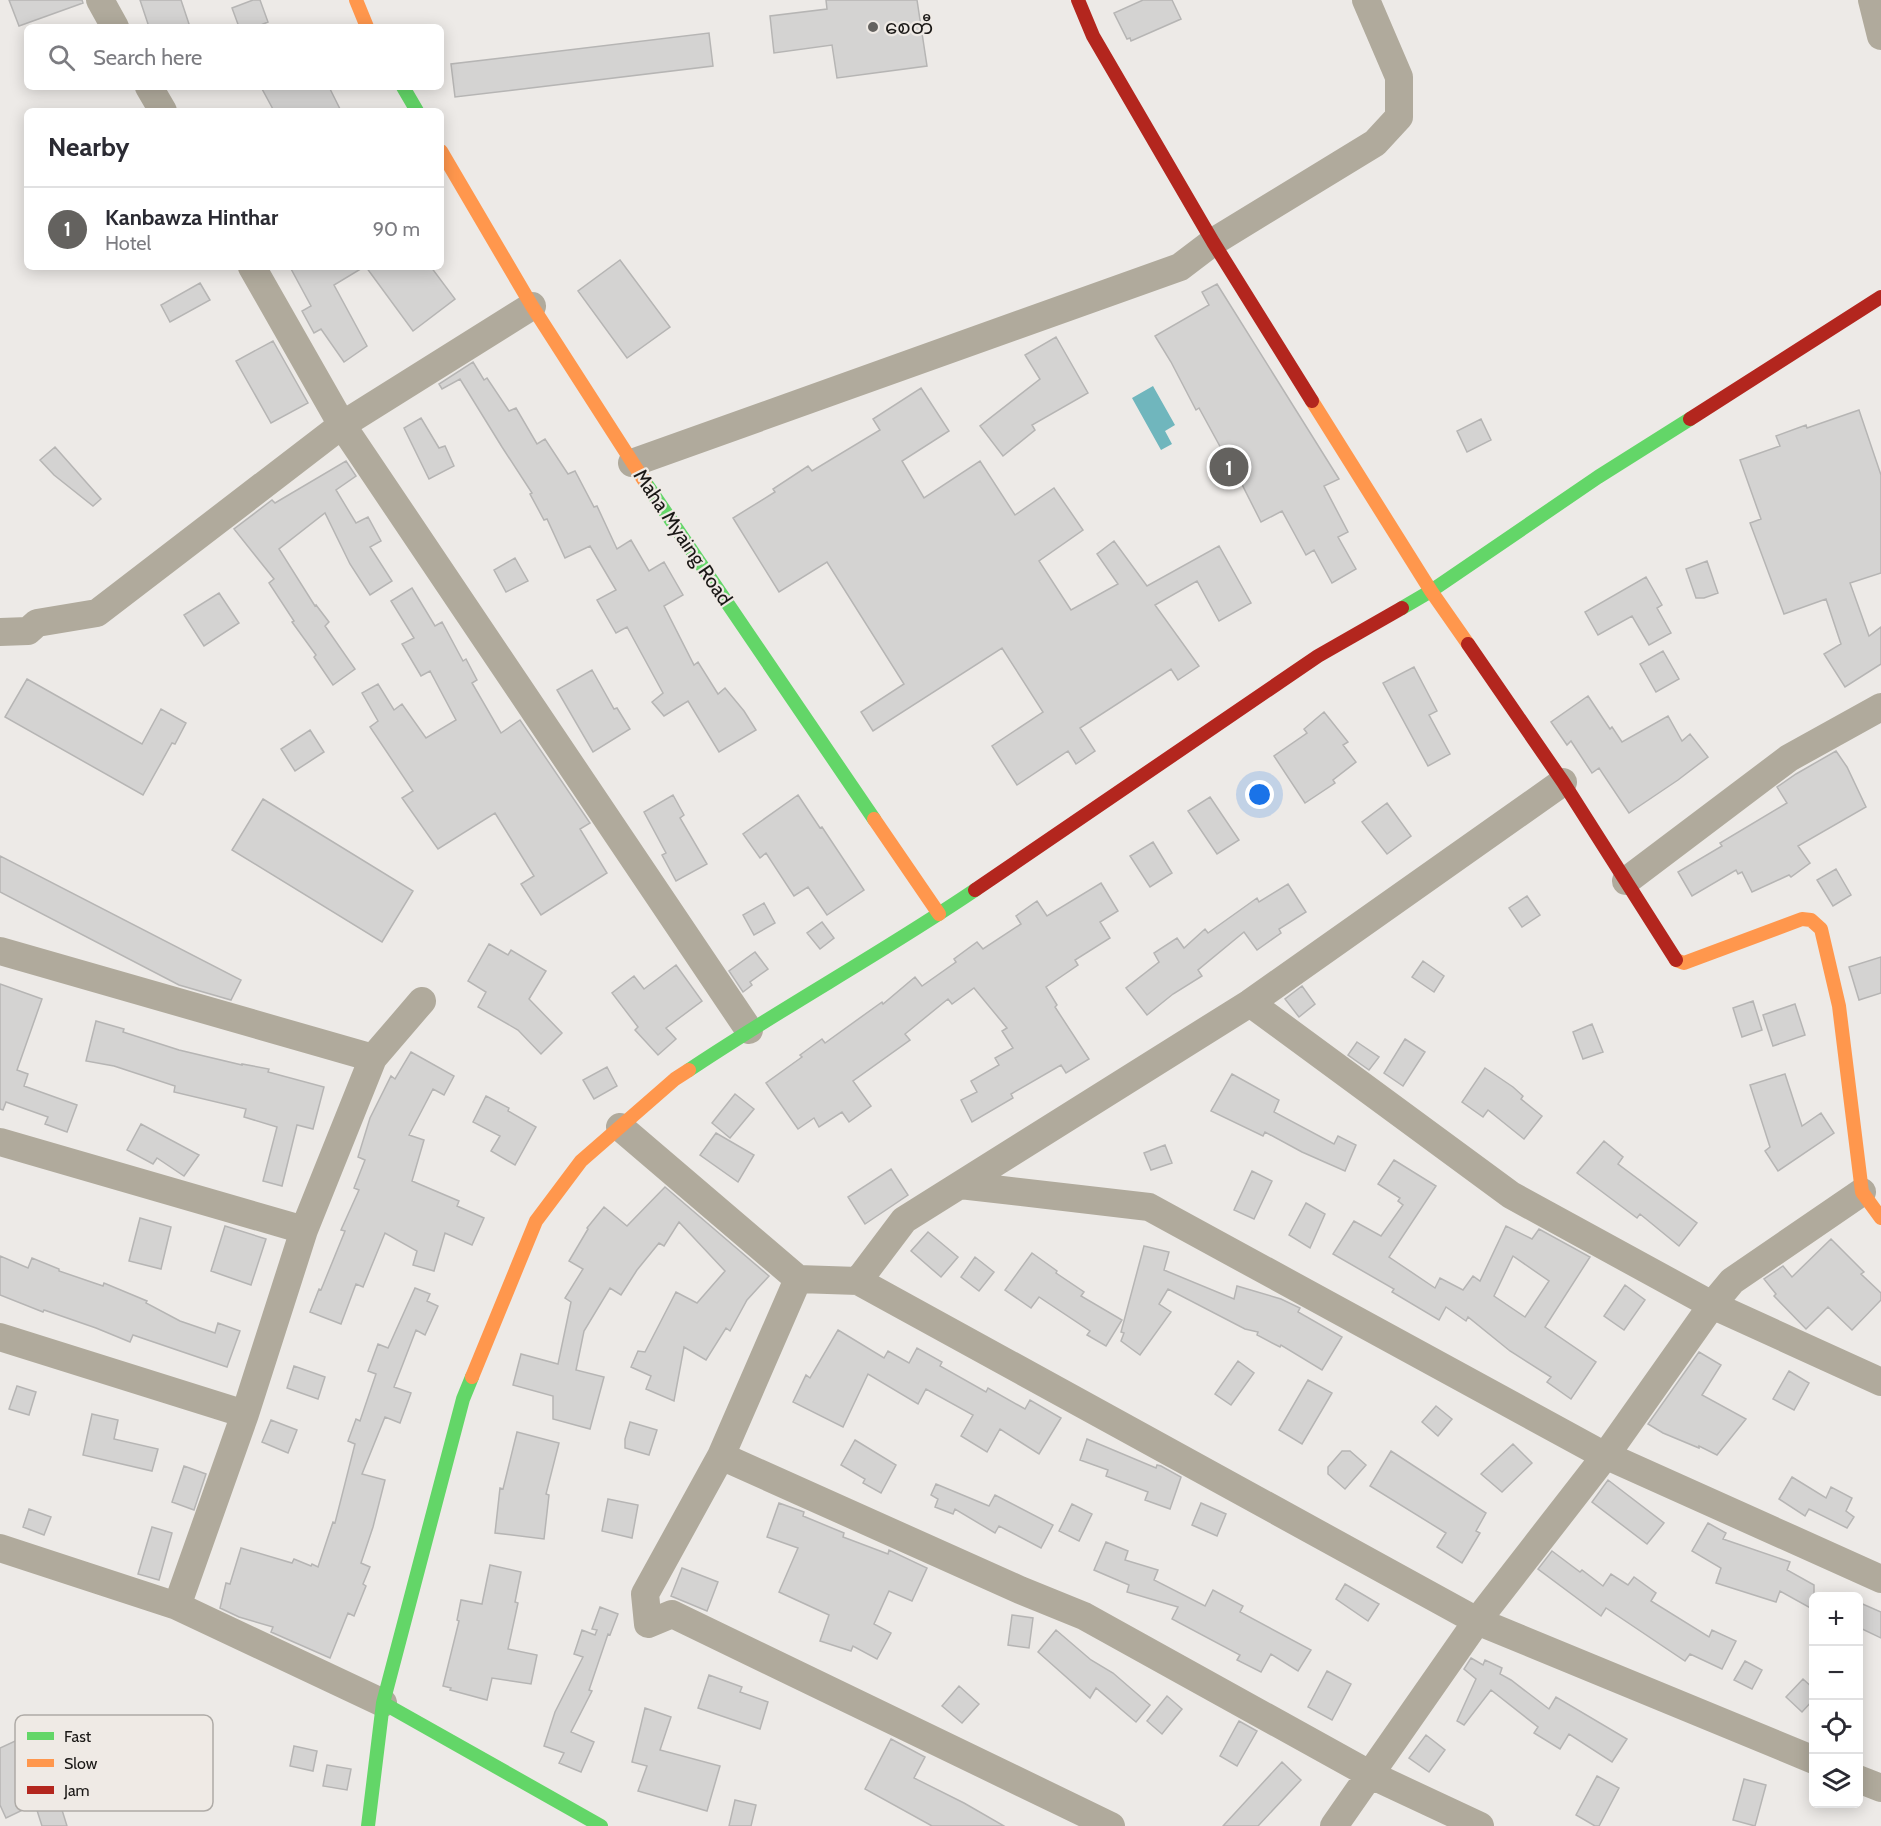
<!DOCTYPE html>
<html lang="en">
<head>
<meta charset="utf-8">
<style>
	body { margin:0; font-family:Cabin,"Noto Sans Myanmar",sans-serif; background:#f7f7f7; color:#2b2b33 }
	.controls { position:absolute; right:18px; bottom:18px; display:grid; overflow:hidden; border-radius:9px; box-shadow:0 3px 15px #0003 }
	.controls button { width:54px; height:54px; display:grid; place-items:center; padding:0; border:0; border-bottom:2px solid #e1e1e2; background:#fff; color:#2b2b33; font:30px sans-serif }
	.you { position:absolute; left:1260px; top:795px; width:21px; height:21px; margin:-15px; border:4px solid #fff; border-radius:50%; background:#1a73e8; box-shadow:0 0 0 9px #1a73e833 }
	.badge { display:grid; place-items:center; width:39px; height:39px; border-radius:50%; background:#64625f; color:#fff; font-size:20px; font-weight:700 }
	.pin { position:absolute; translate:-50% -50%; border:3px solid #fff; box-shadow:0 2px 6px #0006 }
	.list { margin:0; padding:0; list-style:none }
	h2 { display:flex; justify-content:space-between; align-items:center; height:78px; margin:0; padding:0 24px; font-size:26px }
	h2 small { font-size:20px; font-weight:400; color:#7c7c81 }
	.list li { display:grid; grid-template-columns:39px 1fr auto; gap:18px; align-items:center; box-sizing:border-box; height:84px; padding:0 24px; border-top:2px solid #e1e1e2 }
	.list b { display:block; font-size:22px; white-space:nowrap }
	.list p { margin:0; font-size:20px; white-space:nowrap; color:#7c7c81 }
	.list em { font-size:20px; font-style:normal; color:#7c7c81 }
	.icon { flex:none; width:33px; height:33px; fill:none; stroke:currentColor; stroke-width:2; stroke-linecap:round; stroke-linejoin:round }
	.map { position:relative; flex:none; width:1881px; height:1826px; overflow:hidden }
	.search { position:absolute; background:#fff; box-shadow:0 3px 15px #0003; left:24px; top:24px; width:420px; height:66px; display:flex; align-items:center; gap:15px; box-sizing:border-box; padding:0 21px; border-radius:9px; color:#7c7c81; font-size:22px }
	.panel { position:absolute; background:#fff; box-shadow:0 3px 15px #0003; left:24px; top:108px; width:420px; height:162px; border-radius:9px }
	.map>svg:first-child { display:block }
</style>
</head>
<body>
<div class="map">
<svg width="1881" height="1826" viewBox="0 0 1881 1826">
	<rect width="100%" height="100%" fill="#edeae7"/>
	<path fill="#70b6bd" d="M1153,386L1175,425L1165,431L1172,444L1161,450L1132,398Z"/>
	<path fill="#d4d3d2" stroke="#b6b5b4" stroke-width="1.5" fill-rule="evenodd" d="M9,0H82L83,3L19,26Z
		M140,0H181L190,27H149Z
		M253,0H260L268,22L256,27H239L232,8Z
		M826,0H917L927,66L837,78L832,45L774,53L770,16L827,9Z
		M1143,0H1172L1181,19L1131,41L1130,38L1127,39L1114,13Z
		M709,33L713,66L455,97L451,64Z
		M261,87H329L341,111H274Z
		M620,260L670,327L627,358L578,291Z
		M290,267H364L334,285L367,346L344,362L321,329L314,333L302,311L311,306Z
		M366,267H431L455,299L413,331Z
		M200,283L210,300L170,322L161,305Z
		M1217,284L1339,479L1324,486L1348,532L1338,537L1356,569L1332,583L1314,550L1306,555L1282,511L1261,522L1224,449L1222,450L1199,408L1196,410L1171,362L1155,336L1209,305L1202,292Z
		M1056,337L1088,393L1032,425L1035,430L1003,456L980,426L1040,379L1025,355Z
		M273,341L308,403L271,423L236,361Z
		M473,362L484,380L487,378L509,411L516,408L537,444L545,439L568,474L575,471L594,507L597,506L617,549L631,540L649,571L664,562L683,595L664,606L694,665L698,662L718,694L725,688L744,711L756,730L719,752L688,701L664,716L652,702L663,693L627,627L616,633L597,600L616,590L590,546L565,558L547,519L544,520L530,494L532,493L502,447L460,379L442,389L439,384Z
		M921,388L949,431L902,461L924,498L980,461L1015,515L1054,488L1083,530L1039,561L1071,610L1118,584L1097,554L1114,541L1147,586L1219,546L1251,603L1219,621L1197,581L1155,605L1199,666L1178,680L1171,669L1080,728L1095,751L1076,764L1068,751L1017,785L992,746L1043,712L1002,648L873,731L861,712L904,684L827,562L779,592L733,518L775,492L773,489L808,466L812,471L880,430L873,419Z
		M1859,410L1881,475V573L1850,583L1869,636L1881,627V664L1845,687L1824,654L1841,644L1826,599L1784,614L1750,523L1761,519L1740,460L1780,446L1776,436L1806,425L1807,428Z
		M421,418L439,448L445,446L454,466L429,479L404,428Z
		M1481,419L1491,440L1467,452L1457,431Z
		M55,447L101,499L93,506L54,475L40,460Z
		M346,461L356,476L336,490L356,523L368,517L381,541L370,547L392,581L370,595L350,564L325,513L279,549L315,606L316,605L329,622L325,626L355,669L333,685L314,657L316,655L292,622L294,621L269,583L274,579L234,529L272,500L275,503Z
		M515,558L528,581L506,592L494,570Z
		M1707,561L1718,593L1704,598H1696L1686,569Z
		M1646,577L1662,605L1657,608L1671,633L1649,645L1632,616L1598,635L1585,612Z
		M412,588L435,626L442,622L463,661L466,659L477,680L472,683L501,733L520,720L590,823L580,829L607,873L541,915L521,884L534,876L495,813L438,849L402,798L413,791L370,727L378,721L362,693L378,684L394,710L402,704L426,738L456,720L430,671L421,676L402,644L414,638L391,601Z
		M219,593L239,623L204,646L184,615Z
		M1663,651L1679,679L1656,692L1640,664Z
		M1414,667L1437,711L1429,715L1450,754L1428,766L1383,683Z
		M592,670L614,709L617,708L630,729L593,752L557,690Z
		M27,679L142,744L161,709L186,723L175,744L172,743L143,795L5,717Z
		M1588,696L1610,729L1612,727L1622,742L1668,716L1682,741L1690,734L1708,757L1678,780L1629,813L1599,768L1592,773L1571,741L1567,745L1551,722Z
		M1324,712L1348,742L1343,745L1356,762L1333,780L1335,783L1305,803L1274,756L1307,733L1304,729Z
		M310,730L324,752L295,771L281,749Z
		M1836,751L1847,767L1866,807L1798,846L1810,863L1791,877L1789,875L1752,892L1742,872L1738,874L1736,870L1692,896L1678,872L1722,846L1720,843L1787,803L1777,787L1796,774Z
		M673,795L684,815L680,818L707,864L676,881L662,855L666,853L644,812Z
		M798,795L820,828L822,827L864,890L827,915L808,887L794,896L766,853L760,858L743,834Z
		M1210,797L1239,840L1217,854L1188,811Z
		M263,799L413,891L382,942L232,850Z
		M1387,803L1411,836L1387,854L1362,822Z
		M1153,842L1172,873L1150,887L1130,856Z
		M0,856L241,980L231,1000L179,985L0,892Z
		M1836,869L1851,895L1833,906L1817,880Z
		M1101,883L1118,911L1100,922L1110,938L1075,960L1078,965L1046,987L1057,1005L1055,1007L1089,1059L1066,1073L1061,1065L1011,1094L1013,1098L972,1122L961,1100L977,1092L971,1081L999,1065L995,1058L1013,1048L1002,1031L1007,1028L974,988L952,1004L948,999L905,1034L910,1040L853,1081L871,1106L849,1122L842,1112L819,1127L814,1118L798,1129L766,1083L802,1057L800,1055L822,1039L825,1043L882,1002L883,1004L915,977L922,986L956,962L954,959L977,942L983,949L1021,924L1016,916L1037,901L1047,916Z
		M1288,884L1306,912L1279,929L1281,933L1257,950L1244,932L1198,970L1202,976L1173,994L1147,1015L1126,988L1159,962L1154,953L1177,938L1184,948L1205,929L1208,933L1257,898L1259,902Z
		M1527,896L1540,915L1522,927L1509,908Z
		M764,903L775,923L754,935L743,915Z
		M822,922L834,938L820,949L807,933Z
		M489,944L508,955L511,950L546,971L529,999L562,1033L541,1054L518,1030L478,1007L486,992L468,981Z
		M755,952L768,969L750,982L752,985L743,992L729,971Z
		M1881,957V993L1859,1000L1849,967Z
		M1423,961L1444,976L1434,992L1412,977Z
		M676,965L702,1001L666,1028L676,1039L658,1055L635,1030L638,1027L612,993L634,976L644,989Z
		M0,984L42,999L17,1070L28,1074L24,1086L77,1105L67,1132L45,1124L48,1117L6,1102L3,1110L0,1109Z
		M1302,986L1315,1004L1299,1017L1285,999Z
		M1753,1001L1762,1030L1742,1037L1733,1008Z
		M1795,1004L1805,1035L1773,1046L1763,1015Z
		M96,1021L124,1029L123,1032L179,1050L242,1065V1064L269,1069L268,1072L324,1087L313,1129L297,1125L282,1186L263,1181L277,1127L244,1117L246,1109L174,1092L175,1086L114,1066L86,1061Z
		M1592,1024L1603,1052L1583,1059L1573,1032Z
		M1405,1039L1425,1052L1403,1086L1384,1073Z
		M1357,1042L1379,1057L1369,1070L1348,1055Z
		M411,1052L454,1076L444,1095L433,1089L409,1135L424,1140L412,1181L459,1201L457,1206L484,1218L472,1245L445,1233L434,1271L413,1265L417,1251L385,1233L363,1287L356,1284L341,1324L310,1312L319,1289L321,1290L345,1231L341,1230L359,1190L354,1188L365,1160L358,1157L370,1118L391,1076L395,1079Z
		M607,1067L617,1086L594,1099L583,1080Z
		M1485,1068L1513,1087L1523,1096L1521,1099L1542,1116L1524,1139L1488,1110L1483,1117L1462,1102Z
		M1232,1074L1279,1100L1274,1112L1334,1144L1338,1136L1356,1145L1345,1171L1302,1152L1265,1132L1263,1136L1211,1111Z
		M1785,1074L1802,1126L1821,1113L1834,1133L1778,1171L1765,1151L1770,1147L1750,1085Z
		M735,1094L754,1109L730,1138L712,1123Z
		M486,1096L509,1108L508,1111L536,1127L515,1165L491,1151L500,1136L473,1122Z
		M141,1124L199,1155L184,1176L157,1158L153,1164L127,1150Z
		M716,1133L754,1155L738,1182L700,1155Z
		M1604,1141L1623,1157L1618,1164L1697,1223L1679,1246L1640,1214L1637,1218L1577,1173Z
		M1165,1145L1172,1163L1151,1170L1144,1153Z
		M1394,1160L1436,1186L1389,1257L1435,1288L1440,1278L1463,1290L1473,1276L1480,1281L1506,1226L1532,1239L1539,1229L1590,1257L1545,1327L1596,1362L1571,1399L1547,1382L1551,1377L1510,1351L1468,1317L1466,1321L1446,1307L1439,1320L1392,1292L1394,1289L1333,1254L1354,1221L1381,1236L1403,1205L1398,1201L1400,1198L1378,1184ZM1513,1256L1549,1281L1525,1317L1494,1296Z
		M891,1169L908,1195L865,1224L848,1197Z
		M1252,1171L1272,1181L1254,1219L1234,1210Z
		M665,1187L769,1276L747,1300L730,1331L726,1328L706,1360L684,1347L674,1401L646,1389L651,1376L631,1367L638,1351L645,1352L676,1292L697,1303L725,1271L679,1222L664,1246L659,1243L637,1270L621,1295L610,1288L584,1331L576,1370L604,1377L590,1429L553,1419V1396L513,1385L521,1354L558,1364L571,1302L565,1298L583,1269L569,1261L588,1229L587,1228L604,1207L627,1226Z
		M1306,1203L1325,1214L1310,1248L1289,1235Z
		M140,1218L171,1227L161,1269L129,1261Z
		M225,1226L266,1239L251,1285L211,1271Z
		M928,1232L958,1257L941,1277L911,1251Z
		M1831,1239L1864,1272L1861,1274L1881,1293V1300L1852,1330L1828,1307L1806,1329L1774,1296L1776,1294L1764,1279L1783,1266L1792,1277Z
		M1144,1246L1169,1252L1164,1270L1234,1299L1237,1286L1281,1299L1300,1308L1298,1312L1342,1337L1322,1370L1281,1345L1280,1347L1257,1335L1258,1332L1245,1329L1168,1289L1159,1304L1171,1312L1140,1355L1121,1341L1124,1333L1121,1332Z
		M1032,1253L1057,1271L1056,1273L1084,1292L1081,1296L1122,1320L1106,1346L1087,1335L1090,1331L1039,1297L1031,1308L1005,1290Z
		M0,1256L28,1268L32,1258L59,1269V1271L103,1286L104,1283L147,1301L146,1303L180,1321L215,1333L218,1323L240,1331L227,1367L133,1335L130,1342L96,1328L44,1310L43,1312L0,1295Z
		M975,1257L994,1272L979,1291L961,1277Z
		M1625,1285L1645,1300L1624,1330L1604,1316Z
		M415,1288L430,1294L427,1301L438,1306L425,1335L416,1330L394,1387L411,1393L400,1423L385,1417L362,1474L385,1480L373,1527L361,1563L370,1567L363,1584L366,1586L354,1616L348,1613L330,1658L271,1632L273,1627L239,1617L220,1608L226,1583L230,1584L241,1548L292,1563L294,1559L311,1566L312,1564L318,1567L333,1522L335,1523L355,1444L348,1441L356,1419L360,1421L376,1374L368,1371L378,1344L388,1348Z
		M838,1330L884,1358L888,1351L909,1363L917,1348L942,1362L940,1366L986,1392L988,1388L1025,1409L1030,1400L1061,1418L1039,1454L1000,1429L987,1452L961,1436L973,1415L926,1389L918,1404L868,1374L843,1427L793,1402L806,1375L810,1378Z
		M1699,1352L1721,1365L1702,1395L1746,1419L1717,1455L1699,1446V1448L1663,1433L1648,1424Z
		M1238,1361L1254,1373L1231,1405L1215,1394Z
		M294,1366L325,1377L318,1399L287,1388Z
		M1789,1371L1809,1383L1794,1410L1773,1399Z
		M1308,1380L1332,1393L1302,1444L1279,1430Z
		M17,1386L36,1392L29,1415L9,1409Z
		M1436,1406L1452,1419L1438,1436L1422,1422Z
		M92,1414L118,1420L114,1439L158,1449L152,1471L83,1455Z
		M271,1420L297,1430L288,1453L262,1442Z
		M630,1422L657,1430L649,1455L625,1448V1439Z
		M517,1432L559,1443L546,1494L549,1495L544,1539L495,1533L500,1488L503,1489Z
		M1087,1439L1156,1468L1157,1465L1161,1466L1181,1477L1170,1509L1145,1500L1148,1492L1106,1476L1108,1470L1080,1460Z
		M855,1440L896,1465L881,1493L863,1483L865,1479L841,1465Z
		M1513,1444L1532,1463L1502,1492L1481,1474Z
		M1342,1451H1350L1366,1465L1345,1489L1328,1474V1467Z
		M1391,1451L1486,1513L1476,1531L1480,1533L1462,1563L1437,1547L1446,1533L1370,1486Z
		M184,1466L206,1474L194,1510L172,1502Z
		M1792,1477L1826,1498L1831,1487L1852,1498L1846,1511L1854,1517L1847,1528L1809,1509L1805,1516L1779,1499Z
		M1608,1480L1664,1523L1647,1544L1592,1502Z
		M936,1484L989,1506L995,1495L1053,1525L1041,1548L999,1526L995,1533L955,1509L953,1514L935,1507L938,1499L931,1495Z
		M608,1499L638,1505L632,1538L602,1531Z
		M779,1503L804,1512L803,1516L844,1533L843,1537L888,1554L889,1550L927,1568L912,1601L889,1591L874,1624L891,1633L877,1659L853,1646L851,1651L820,1641L829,1615L779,1592L798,1548L767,1537Z
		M1201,1503L1226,1514L1217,1536L1192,1525Z
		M1072,1504L1092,1514L1079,1541L1059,1531Z
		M29,1509L51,1517L44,1535L23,1527Z
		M1708,1523L1726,1533L1723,1539L1790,1562L1787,1570L1814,1585V1610L1780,1591L1776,1602L1716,1583L1721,1568L1692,1551Z
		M152,1527L172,1533L159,1580L138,1574Z
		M1106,1542L1128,1551L1125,1560L1158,1570L1154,1580L1205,1606L1213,1590L1243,1606L1240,1612L1311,1650L1298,1671L1271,1654L1261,1672L1237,1660L1240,1655L1172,1619L1178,1607L1127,1592L1129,1585L1094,1570Z
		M1552,1551L1580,1572L1582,1570L1603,1586L1611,1574L1628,1585L1634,1577L1656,1593L1651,1601L1709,1637L1712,1630L1736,1641L1722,1669L1690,1654L1685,1661L1606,1608L1601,1616L1538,1569Z
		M490,1565L521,1572L515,1602L518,1603L508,1649L537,1655L531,1684L492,1678L487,1700L450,1690L451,1688L443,1686L459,1621L457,1620L461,1600L482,1604Z
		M682,1568L718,1582L707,1611L671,1596Z
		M1345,1584L1379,1604L1368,1621L1336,1599Z
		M1858,1602L1881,1612V1638L1858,1627Z
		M600,1607L618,1614L610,1635L608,1634L589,1690L592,1691L571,1732L594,1742L581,1772L559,1763L564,1753L544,1746L555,1712L583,1657L574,1654L582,1630L595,1635L597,1630L592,1629Z
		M1012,1615L1033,1618L1029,1648L1008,1645Z
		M1056,1630L1091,1660L1113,1673L1150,1705L1136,1722L1096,1688L1090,1698L1038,1652Z
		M1471,1658L1483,1665L1485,1660L1502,1668L1500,1674L1511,1680L1549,1709L1556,1697L1627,1739L1612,1762L1569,1734L1560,1749L1534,1733L1538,1727L1491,1690L1464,1725L1457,1721L1476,1679L1464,1669Z
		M1745,1661L1762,1670L1752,1689L1734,1680Z
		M1327,1671L1351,1684L1332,1720L1308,1707Z
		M709,1675L742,1687L740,1692L768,1702L760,1729L698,1708Z
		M1803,1679L1814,1689V1699L1802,1712L1786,1697Z
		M959,1686L979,1704L962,1723L942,1706Z
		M1167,1696L1182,1709L1162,1734L1147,1721Z
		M645,1708L671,1717L660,1750L720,1766L707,1811L638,1791L647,1766L632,1762Z
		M1239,1721L1257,1731L1237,1766L1220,1756Z
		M39,1730L49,1752L72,1740L83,1758L58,1771L67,1789L57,1794L67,1826H42L35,1804L6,1818L0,1805V1748Z
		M1426,1735L1445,1750L1429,1772L1409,1758Z
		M891,1739L925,1757L914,1778L964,1803L1004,1826H932L865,1789Z
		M294,1746L317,1751L313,1771L290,1766Z
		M1282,1762L1301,1780L1258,1826H1223Z
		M327,1765L351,1769L347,1790L323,1786Z
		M1597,1776L1619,1788L1599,1826H1595L1576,1815Z
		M1744,1779L1766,1785L1755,1826L1733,1820Z
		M735,1800L756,1805L751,1826H729Z"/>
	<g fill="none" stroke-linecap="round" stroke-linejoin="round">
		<path stroke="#b0aa9c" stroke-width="28" d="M100,0L115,27
			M1872,0L1881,36
			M149,87L163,111
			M252,267L342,425L749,1030
			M632,463L1180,267L1213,242L1375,143L1399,117V77L1366,0
			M0,632L28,631L37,623L97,613L342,425L532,306
			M1626,881L1789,758L1881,707
			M0,951L373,1058L304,1230L245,1414L177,1606L383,1703
			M1250,1003L1511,1195L1712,1305L1881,1382
			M373,1058L422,1001
			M620,1127L798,1279L858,1281L1477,1621L1814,1760
			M0,1142L304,1230
			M960,1185L1149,1207L1596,1451L1881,1579
			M798,1279L721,1456L645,1594L648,1624L672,1614L1111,1826
			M858,1281L904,1220L1250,1003L1563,782
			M0,1337L245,1414
			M721,1456L1020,1590L1084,1616L1371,1775L1480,1826
			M0,1548L177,1606
			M1858,1779L1881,1788
			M1334,1826L1477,1621L1606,1455L1712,1305L1732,1281L1862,1192"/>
		<path stroke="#63d668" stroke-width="14" d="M403,87L417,111
			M645,482L874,819
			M1402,608L1431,591L1598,477L1690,419
			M689,1070C783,1007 882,953 975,890
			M383,1703L601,1826
			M368,1826L383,1703L463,1399L472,1377"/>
		<path stroke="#ff974d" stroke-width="14" d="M356,0L367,27
			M441,151L532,306L645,482
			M1312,401L1431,591L1468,644
			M874,819L939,914
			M1676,960L1684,963L1802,919L1811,920L1821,929L1839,1006L1862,1192L1881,1218
			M472,1377L536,1221L581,1161L675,1079L689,1070"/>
		<path stroke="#b3261e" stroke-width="14" d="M1078,0L1093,36L1213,242L1312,401
			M1690,419L1881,297
			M1468,644L1563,782L1676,960
			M975,890L1318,656L1402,608"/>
	</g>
	<circle fill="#64625f" stroke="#efeae5" stroke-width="2" cx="873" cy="27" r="6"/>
	<g text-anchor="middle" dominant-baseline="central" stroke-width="4.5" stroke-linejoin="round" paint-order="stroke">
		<g font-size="20" fill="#1a1816" stroke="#efeae5" text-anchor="start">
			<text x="885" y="27">စေတီ</text>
		</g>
		<g font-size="20" fill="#1a1816" stroke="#efeae5">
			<text transform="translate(683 537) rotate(56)">Maha Myaing Road</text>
		</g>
	</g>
	<rect x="15" y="1715" width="198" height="96" rx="9" fill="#efeae5" stroke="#afaba7" stroke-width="1.5"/>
	<rect x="27" y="1732" width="27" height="8" fill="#63d668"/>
	<rect x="27" y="1759" width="27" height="8" fill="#ff974d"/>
	<rect x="27" y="1786" width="27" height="8" fill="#b3261e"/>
	<g font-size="16" fill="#1a1816">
		<text x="64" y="1742">Fast</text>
		<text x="64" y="1769">Slow</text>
		<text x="64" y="1796">Jam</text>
	</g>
</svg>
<div class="controls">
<button>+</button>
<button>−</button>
<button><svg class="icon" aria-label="locate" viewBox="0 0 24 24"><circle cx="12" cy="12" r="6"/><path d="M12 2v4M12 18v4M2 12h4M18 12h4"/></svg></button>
<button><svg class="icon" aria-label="layers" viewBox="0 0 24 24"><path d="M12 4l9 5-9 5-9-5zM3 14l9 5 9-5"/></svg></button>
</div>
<div class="you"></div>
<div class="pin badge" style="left:1229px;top:467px">1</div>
<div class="search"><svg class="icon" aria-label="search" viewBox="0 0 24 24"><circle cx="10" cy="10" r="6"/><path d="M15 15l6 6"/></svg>Search here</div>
<section class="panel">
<h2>Nearby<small></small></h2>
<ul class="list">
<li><span class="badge">1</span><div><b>Kanbawza Hinthar</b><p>Hotel</p></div><em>90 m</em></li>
</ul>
</section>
</div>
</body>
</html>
